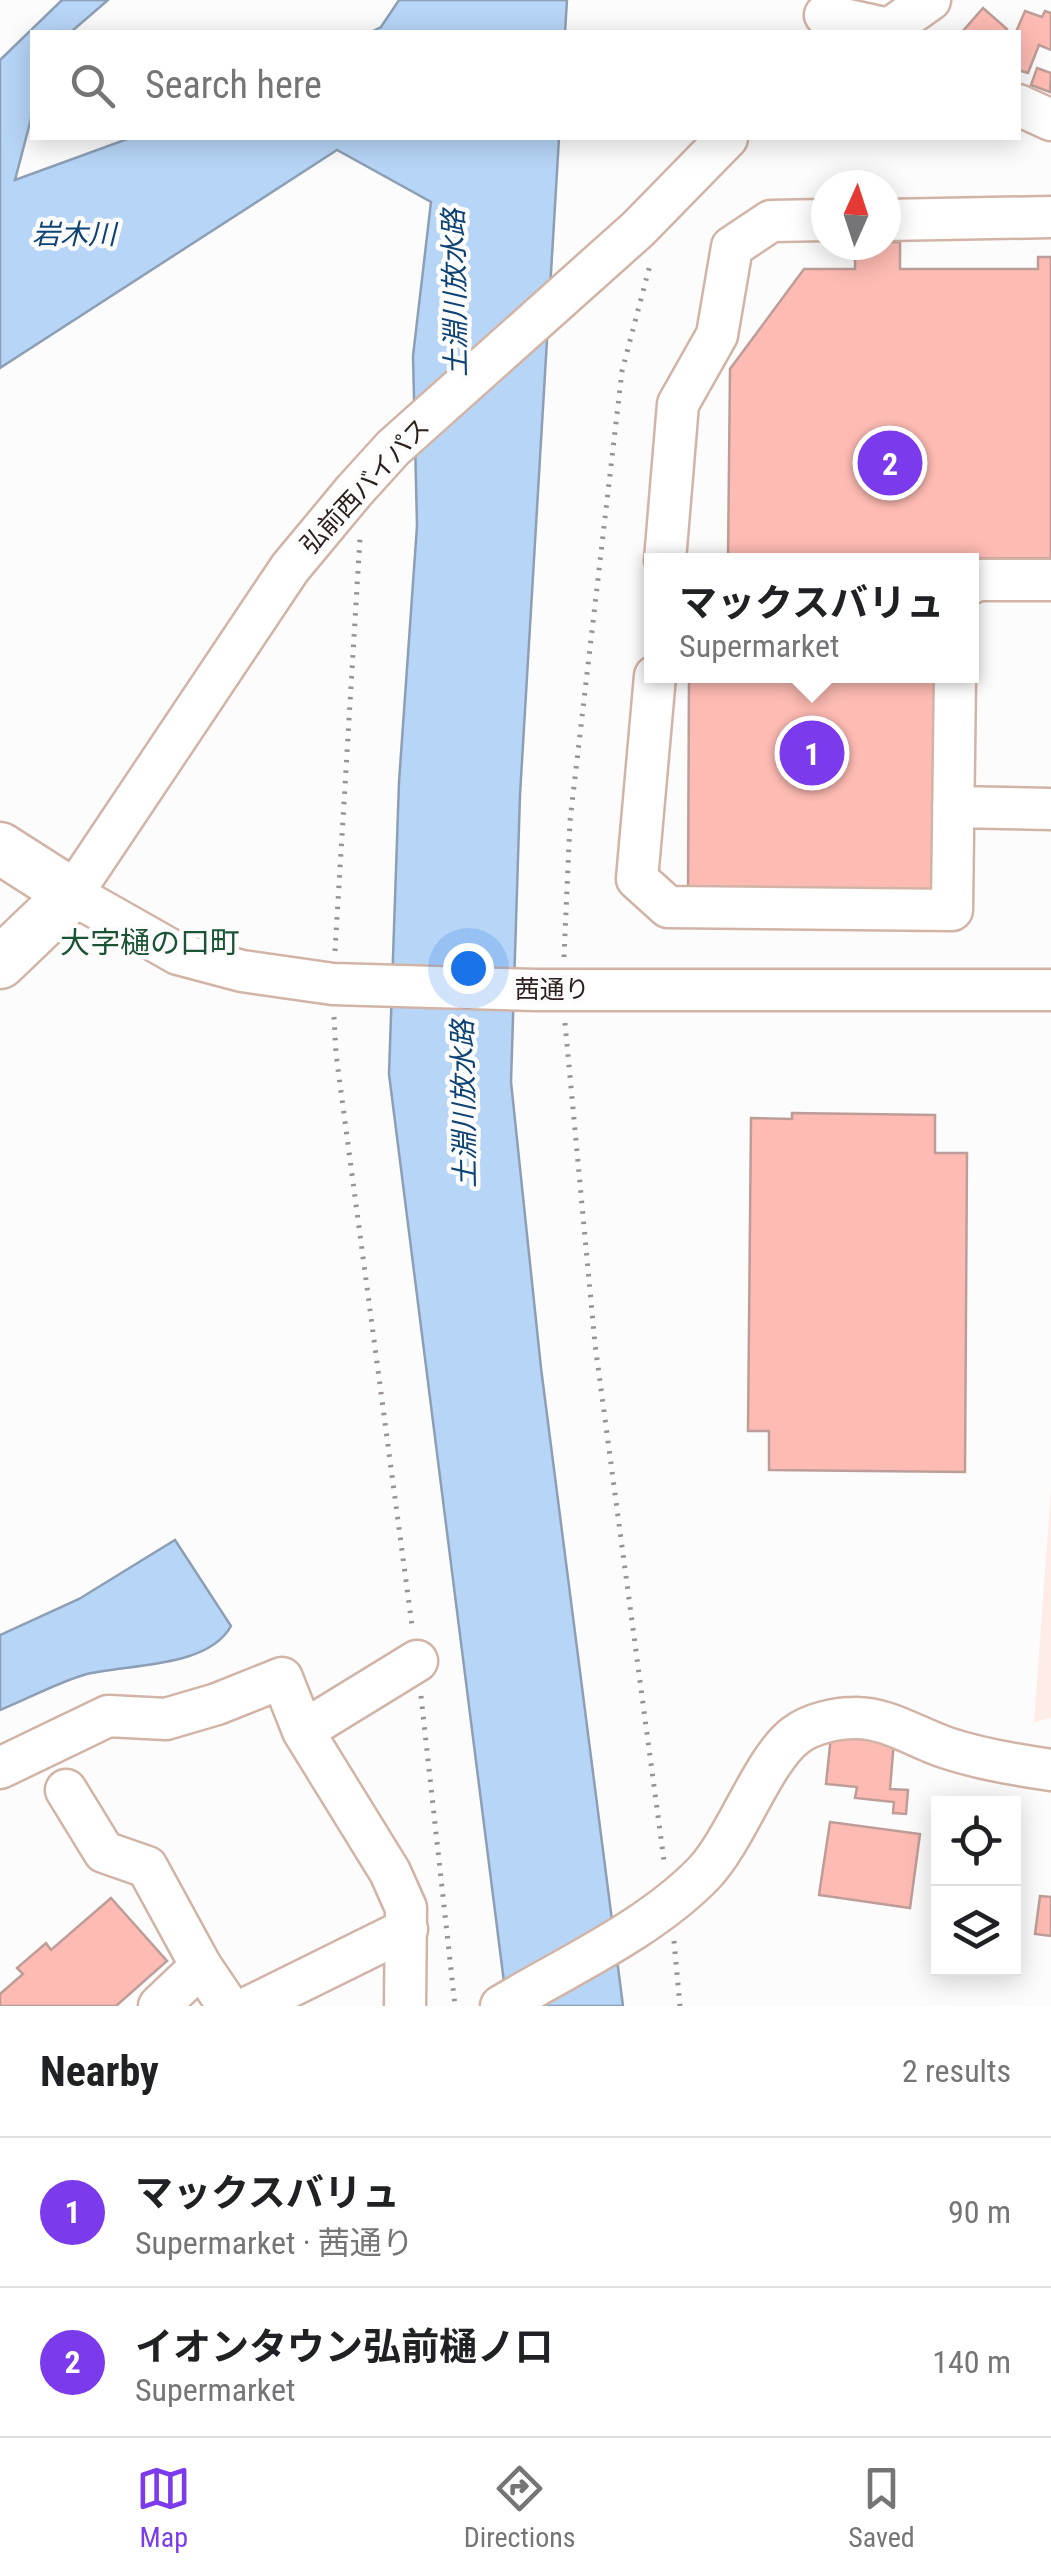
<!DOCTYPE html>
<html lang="en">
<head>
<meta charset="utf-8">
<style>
	body { margin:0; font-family:"Roboto Condensed","Noto Sans JP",sans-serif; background:#f6f6f6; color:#202124 }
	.controls { position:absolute; right:30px; bottom:30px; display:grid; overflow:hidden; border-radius:0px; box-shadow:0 5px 25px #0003 }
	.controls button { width:90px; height:90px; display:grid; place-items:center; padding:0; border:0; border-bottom:2px solid #e0e0e0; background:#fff; color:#202124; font:50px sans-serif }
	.compass { position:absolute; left:811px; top:170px; width:90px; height:90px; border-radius:50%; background:#fff; box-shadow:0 5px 25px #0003; rotate:3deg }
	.you { position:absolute; left:468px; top:968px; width:35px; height:35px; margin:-25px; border:8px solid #fff; border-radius:50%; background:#1a73e8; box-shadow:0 0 0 15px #1a73e833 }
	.badge { display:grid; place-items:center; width:65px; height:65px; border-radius:50%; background:#7c3aed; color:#fff; font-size:32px; font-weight:700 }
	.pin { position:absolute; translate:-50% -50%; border:5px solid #fff; box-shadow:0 2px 10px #0006 }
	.popup { position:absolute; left:644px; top:553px; width:335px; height:130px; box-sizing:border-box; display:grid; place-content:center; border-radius:0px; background:#fff; filter:drop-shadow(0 2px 8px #0005); font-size:32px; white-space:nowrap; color:#757577 }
	.popup b { font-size:38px; color:#202124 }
	.popup::after { content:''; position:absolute; left:50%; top:100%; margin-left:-20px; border:20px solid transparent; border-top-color:#fff }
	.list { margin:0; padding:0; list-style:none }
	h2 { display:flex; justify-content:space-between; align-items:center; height:130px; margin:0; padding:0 40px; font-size:42px }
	h2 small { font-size:32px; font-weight:400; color:#757577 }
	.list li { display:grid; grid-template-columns:65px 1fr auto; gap:30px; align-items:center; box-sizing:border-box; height:150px; padding:0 40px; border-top:2px solid #e0e0e0 }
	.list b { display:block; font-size:38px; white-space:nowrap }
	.list p { margin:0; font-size:32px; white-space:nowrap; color:#757577 }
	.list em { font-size:32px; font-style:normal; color:#757577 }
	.icon { flex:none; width:55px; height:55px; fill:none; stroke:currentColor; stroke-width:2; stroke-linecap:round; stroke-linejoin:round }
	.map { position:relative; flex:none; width:1051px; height:2006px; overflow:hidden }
	.search { position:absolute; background:#fff; box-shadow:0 5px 25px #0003; left:30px; right:30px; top:30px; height:110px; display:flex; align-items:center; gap:25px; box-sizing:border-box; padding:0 35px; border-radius:0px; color:#757577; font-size:38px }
	.sheet { height:430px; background:#fff }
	nav { display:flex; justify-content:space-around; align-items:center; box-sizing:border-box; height:140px; border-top:2px solid #e0e0e0; background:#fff; font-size:28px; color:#757577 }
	nav a { display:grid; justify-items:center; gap:5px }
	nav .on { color:#7c3aed }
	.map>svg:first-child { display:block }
</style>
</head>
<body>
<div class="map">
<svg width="1051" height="2006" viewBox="0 0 1051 2006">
	<rect width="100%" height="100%" fill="#fcfcfc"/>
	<path fill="#fdede6" d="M1051,1490V1718L1034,1722Z"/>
	<path fill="#b7d5f7" stroke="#8d9fb5" stroke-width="2.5" d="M62,0H108L71,32H32V115L15,180L130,138H559L520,795L511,1082L541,1368L623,2006H507L389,1074L399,782L417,526L413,356L431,202L337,150L0,368V60Z
		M399,0H567L565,32H371L381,27Z
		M175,1540L231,1626C208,1668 129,1664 87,1674C58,1682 28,1699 0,1710V1635L79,1599Z"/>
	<path fill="#fdbbb3" stroke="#bd9d98" stroke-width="2.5" d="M983,8L1007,29L1004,32H962Z
		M1025,11L1042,17L1045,11L1051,13V50L1039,45L1028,73L1018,70L1016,32Z
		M1037,68L1051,73L1050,92L1031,85Z
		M886,242H900V269H1038V257H1051V558L728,560L730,369L804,269H855V245H886Z
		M689,676H937L936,898H688Z
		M792,1113L935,1115V1153H967L965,1472L769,1470V1431H748L751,1118L792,1119Z
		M831,1736L894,1741L890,1789L908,1790L906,1814L893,1813L894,1802L855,1798L857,1787L826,1784Z
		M830,1822L920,1834L910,1908L819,1895Z
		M1040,1896L1051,1897V1936L1035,1934Z
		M111,1898L167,1961L116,2006H0V1994L23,1974L17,1968L46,1943L51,1950Z"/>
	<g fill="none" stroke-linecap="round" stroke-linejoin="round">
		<g stroke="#d2b4a7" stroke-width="45">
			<path id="minor" d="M825,15L889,29L930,0
				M1018,105L1051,120
				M727,138L638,229L393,448L354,491L290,568L72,894L178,954L242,971L333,984L536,990H1051
				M886,220L1051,217
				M665,560L678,404L717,335L732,247L771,221L826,220
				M972,583L975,580H1051
				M655,676L637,879L668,907L952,910L955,676
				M953,807L1051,809
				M303,1731L417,1661
				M0,1768L108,1716L166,1719L217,1704L282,1678L303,1731L390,1872L406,1908L405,2006
				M66,1790L104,1852L147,1867L201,1966L159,2006
				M201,1966L228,2006
				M251,2006L407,1929
				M501,2006C568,1966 650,1929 704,1873C737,1838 763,1759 796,1735C810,1724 836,1718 854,1718C886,1717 917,1738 947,1748C980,1759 1016,1765 1051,1770"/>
		</g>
		<g stroke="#d2b4a7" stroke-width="55">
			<path id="major" d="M0,848L72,894L0,963"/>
		</g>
		<path stroke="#989390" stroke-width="5" stroke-dasharray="2.5 8" stroke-linecap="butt" d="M335,951L360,538
			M564,957L570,821L622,371L650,265
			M334,1017L336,1054L412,1626
			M565,1023L595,1344L664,1861
			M421,1696L455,2006
			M674,1941L680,2006"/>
		<use href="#minor" stroke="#fff" stroke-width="40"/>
		<use href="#major" stroke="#fff" stroke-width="50"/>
	</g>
	<g text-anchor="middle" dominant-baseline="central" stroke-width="9" stroke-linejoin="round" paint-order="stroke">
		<g font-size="25" fill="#2b201b" stroke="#fcfcfc">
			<text transform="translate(365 486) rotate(-47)">弘前西バイパス</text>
			<text x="552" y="989">茜通り</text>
		</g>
		<g font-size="28" font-style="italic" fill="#0d4275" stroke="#fcfcfc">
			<text x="74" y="234">岩木川</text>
			<text transform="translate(455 293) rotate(-91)">土淵川放水路</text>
			<text transform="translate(464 1104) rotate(-91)">土淵川放水路</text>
		</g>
		<g font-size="30" fill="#1b5435" stroke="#fcfcfc">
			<text x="150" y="942">大字樋の口町</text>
		</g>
	</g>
</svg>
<div class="controls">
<button><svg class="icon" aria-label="locate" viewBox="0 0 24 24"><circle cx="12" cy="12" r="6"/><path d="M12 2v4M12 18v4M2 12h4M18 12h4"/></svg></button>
<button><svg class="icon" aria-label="layers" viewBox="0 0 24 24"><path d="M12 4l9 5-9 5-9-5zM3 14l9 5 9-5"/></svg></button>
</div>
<svg class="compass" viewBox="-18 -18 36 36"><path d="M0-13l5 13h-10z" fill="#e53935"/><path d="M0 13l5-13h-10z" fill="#757577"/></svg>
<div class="you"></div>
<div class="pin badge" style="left:812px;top:753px">1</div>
<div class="popup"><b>マックスバリュ</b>Supermarket</div>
<div class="pin badge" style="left:890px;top:463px">2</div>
<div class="search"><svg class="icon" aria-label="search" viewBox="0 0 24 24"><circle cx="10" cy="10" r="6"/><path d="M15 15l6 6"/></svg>Search here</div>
</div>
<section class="sheet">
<h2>Nearby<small>2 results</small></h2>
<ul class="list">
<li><span class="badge">1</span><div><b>マックスバリュ</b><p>Supermarket · 茜通り</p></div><em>90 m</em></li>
<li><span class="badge">2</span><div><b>イオンタウン弘前樋ノ口</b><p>Supermarket</p></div><em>140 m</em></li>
</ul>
</section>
<nav>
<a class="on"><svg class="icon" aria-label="map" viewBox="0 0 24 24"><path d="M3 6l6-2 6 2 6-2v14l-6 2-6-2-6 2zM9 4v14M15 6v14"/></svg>Map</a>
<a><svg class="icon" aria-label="directions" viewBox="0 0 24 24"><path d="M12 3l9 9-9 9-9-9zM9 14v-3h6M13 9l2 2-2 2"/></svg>Directions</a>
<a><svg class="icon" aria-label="saved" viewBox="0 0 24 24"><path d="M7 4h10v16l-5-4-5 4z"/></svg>Saved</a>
</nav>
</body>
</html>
